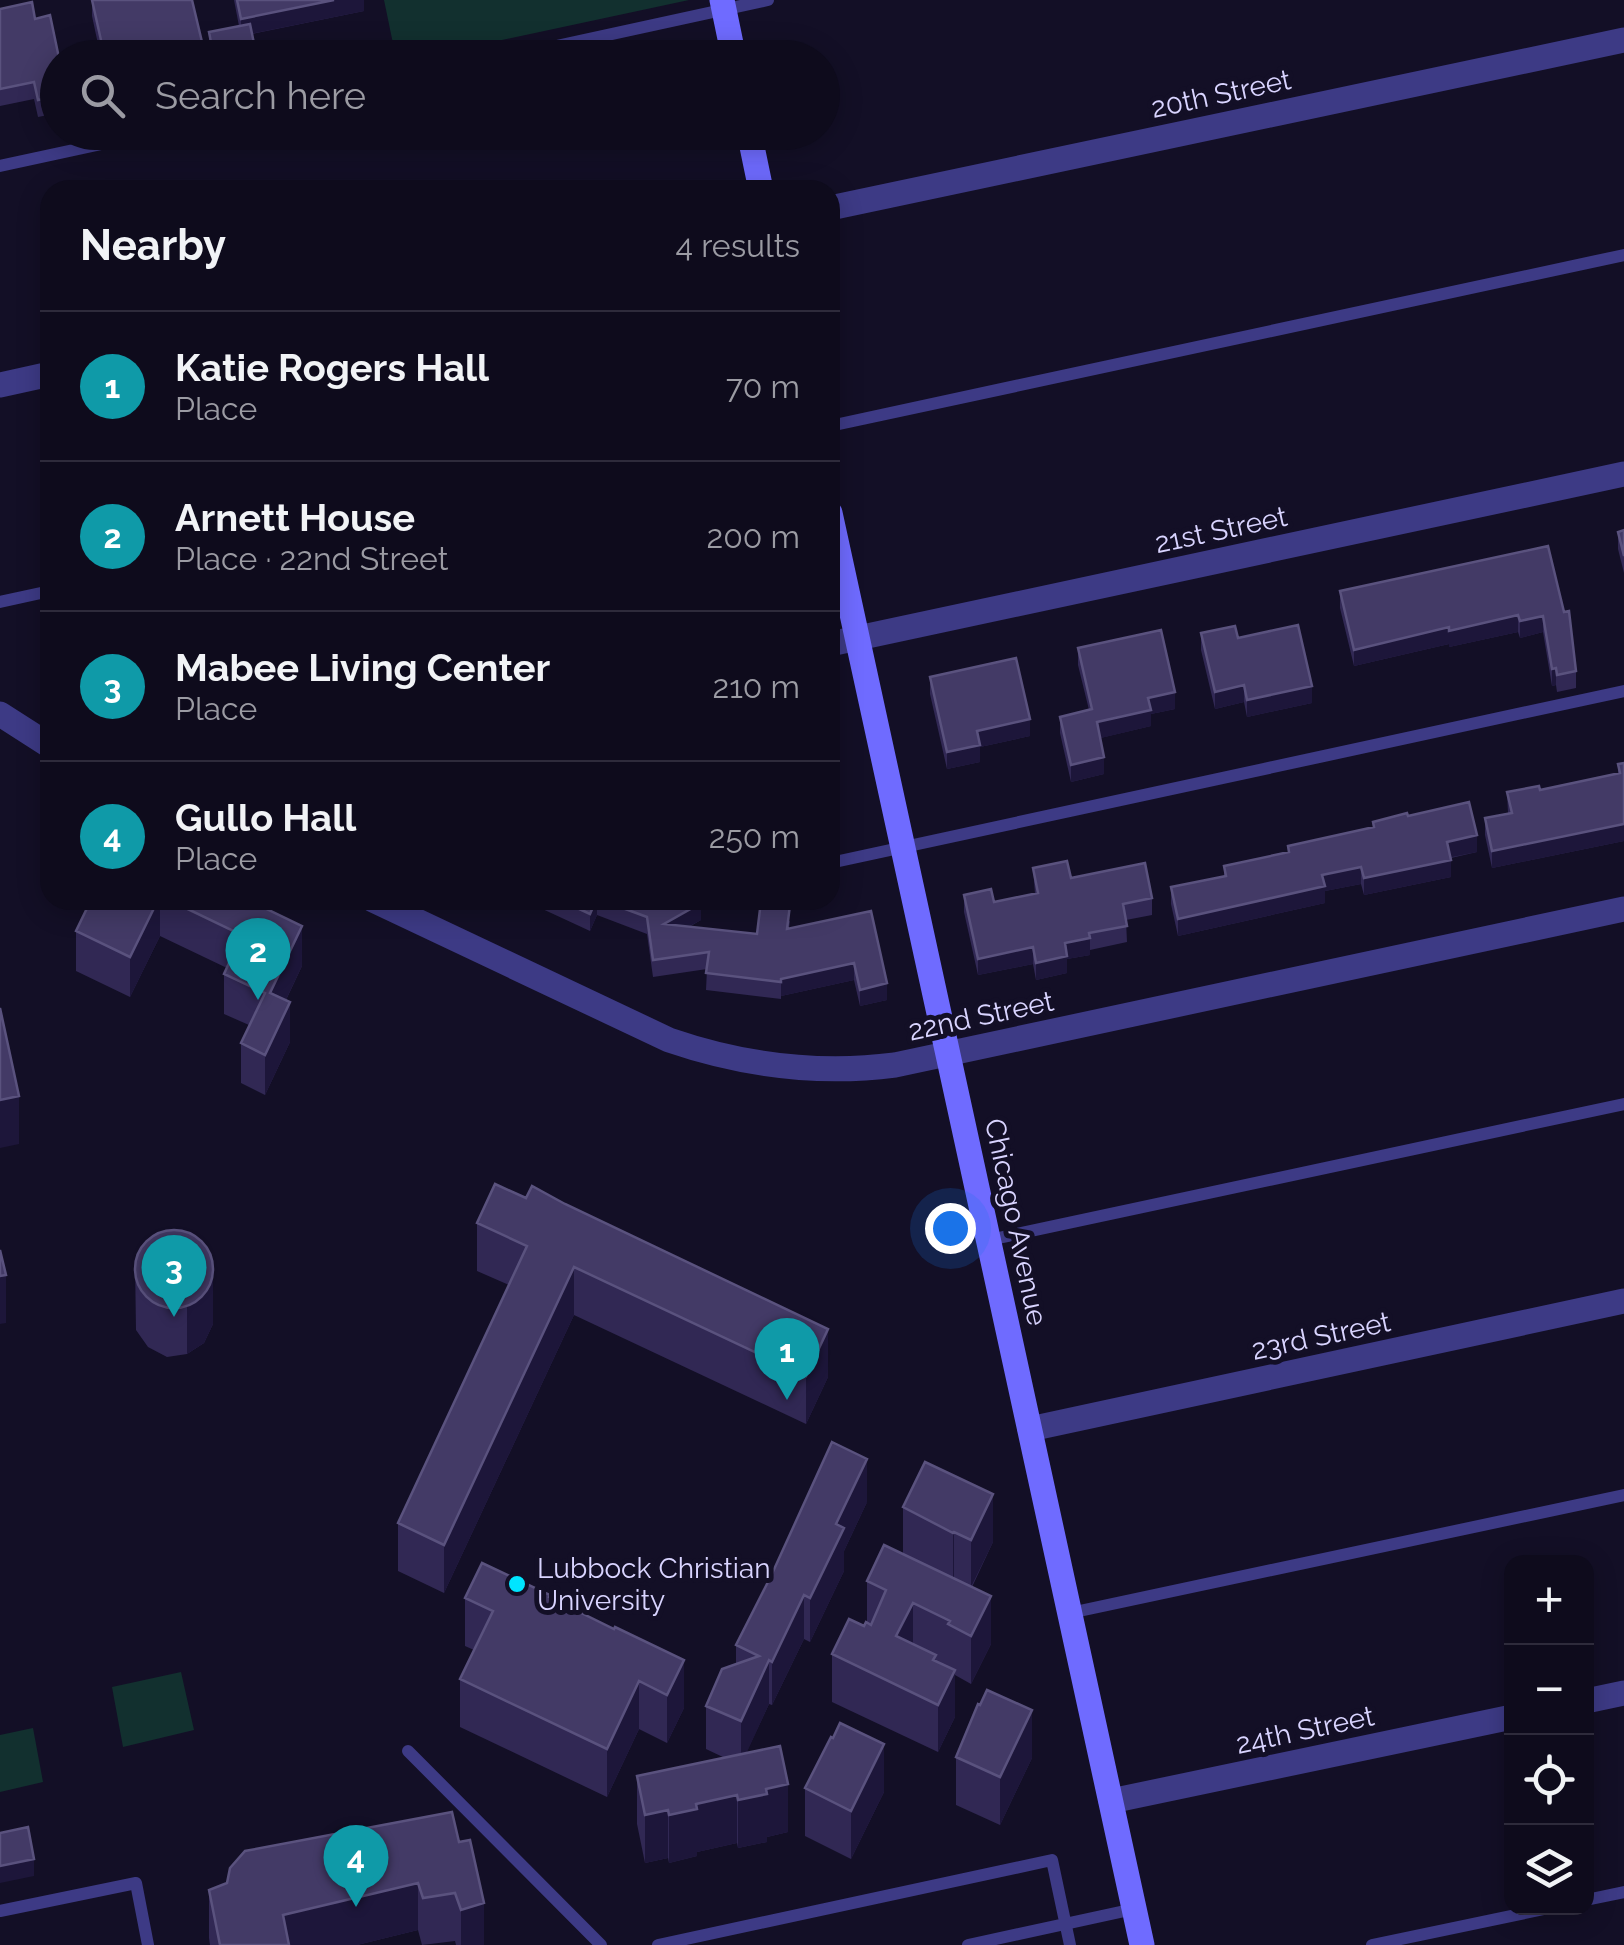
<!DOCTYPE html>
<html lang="en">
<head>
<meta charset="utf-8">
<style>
	body { margin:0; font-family:Raleway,sans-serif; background:#1c1929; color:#f1f3f6 }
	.controls { position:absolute; right:30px; bottom:30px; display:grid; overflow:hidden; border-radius:20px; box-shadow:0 5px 25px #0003 }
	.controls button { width:90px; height:90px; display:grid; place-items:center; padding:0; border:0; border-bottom:2px solid #2e2b3b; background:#0e0b1c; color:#f1f3f6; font:50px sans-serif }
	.you { position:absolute; left:950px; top:1228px; width:35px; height:35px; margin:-25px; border:8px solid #fff; border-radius:50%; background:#1a73e8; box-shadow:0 0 0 15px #1a73e833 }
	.badge { display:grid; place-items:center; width:65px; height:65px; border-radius:50%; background:#0f766e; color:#fff; font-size:32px; font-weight:700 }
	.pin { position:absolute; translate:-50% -82px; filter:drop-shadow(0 2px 5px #0008) }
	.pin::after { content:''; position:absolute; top:52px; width:35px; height:30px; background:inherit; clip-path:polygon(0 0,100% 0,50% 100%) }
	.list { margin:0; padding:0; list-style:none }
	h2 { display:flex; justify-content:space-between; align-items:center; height:130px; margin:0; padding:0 40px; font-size:42px }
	h2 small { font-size:32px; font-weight:400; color:#9b9ba3 }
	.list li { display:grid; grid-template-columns:65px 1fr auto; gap:30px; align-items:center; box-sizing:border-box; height:150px; padding:0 40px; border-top:2px solid #2e2b3b }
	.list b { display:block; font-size:38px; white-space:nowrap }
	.list p { margin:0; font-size:32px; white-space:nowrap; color:#9b9ba3 }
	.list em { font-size:32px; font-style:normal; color:#9b9ba3 }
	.icon { flex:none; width:55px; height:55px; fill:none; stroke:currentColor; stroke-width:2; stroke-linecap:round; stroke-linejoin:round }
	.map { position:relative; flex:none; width:1624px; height:1945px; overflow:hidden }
	.search { position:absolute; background:#0e0b1c; box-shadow:0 5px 25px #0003; left:40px; top:40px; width:800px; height:110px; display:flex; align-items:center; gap:25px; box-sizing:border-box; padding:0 35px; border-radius:55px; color:#9b9ba3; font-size:38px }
	.panel { position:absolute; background:#0e0b1c; box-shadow:0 5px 25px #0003; left:40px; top:180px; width:800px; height:730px; border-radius:30px }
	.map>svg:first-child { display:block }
</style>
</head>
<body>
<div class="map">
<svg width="1624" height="1945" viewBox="0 0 1624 1945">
	<rect width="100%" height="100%" fill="#130f26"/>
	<path fill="#12302f" d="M384,0H689L423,57L396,58Z
		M181,1672L194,1730L123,1747L112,1687Z
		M33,1728L43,1782L0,1792V1735Z"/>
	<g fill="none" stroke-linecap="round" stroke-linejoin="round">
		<path stroke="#3d3a85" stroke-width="12" d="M502,58L768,0
			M0,166L157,132
			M830,426L1624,255
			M0,602L50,591
			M830,863L1624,691
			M989,1240L1624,1104
			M1070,1613L1624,1495
			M408,1751L601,1945
			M1586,1900L1624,1892
			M0,1911L136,1883L148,1945
			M658,1945L1052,1860L1070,1945
			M968,1945L1134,1909
			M1372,1945L1549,1908"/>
		<path stroke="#3d3a85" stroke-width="25" d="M830,208L1624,40
			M0,385L50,374
			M830,644L1624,474
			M0,714L50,746
			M373,900L669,1040C742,1065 817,1075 895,1065L1624,909
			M1030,1429L1624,1301
			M1586,1701L1624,1693
			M1111,1801L1512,1717"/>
		<path stroke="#6f6bff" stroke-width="25" d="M722,0L734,58
			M749,132L761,190
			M830,513L1142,1945"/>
	</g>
	<path fill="#312854" d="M92,0L202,58H101L92,16Z
		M234,0H364V11L252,34L257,58H210L209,32L239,26Z
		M0,9L35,19L58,58V113L38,117L34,99L0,106Z
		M1624,530V573L1618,549V532Z
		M1548,546L1576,671V688L1557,692L1556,685L1552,686L1543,632L1520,638L1518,632L1449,647V644L1354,666L1340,608V591Z
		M1201,633L1238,638L1312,703L1247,717L1244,702L1215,709L1201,650Z
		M1078,648L1175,709L1151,714V726L1100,738L1104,774L1071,782L1060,733V717L1089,710L1078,665Z
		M930,677L1030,736L980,747V762L947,769L930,694Z
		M1624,763V841L1492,868L1485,835V818L1508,813L1507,792L1540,790L1618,773V764Z
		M1408,816L1477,852L1451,858V877L1364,895L1361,884L1325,891V903L1178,936L1171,904V887L1224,876V866L1288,852V846L1373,827V822Z
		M1033,868L1152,898V915L1126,920L1127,942L1090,950V955L1067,959V973L1036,980L1033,964L978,975L964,912V895L994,902L1035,894Z
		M85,900H248L302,966L286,1000L290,1042L265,1095L241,1083V1043L249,1025L224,1014V974L227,968L160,936L130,997L76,971V931L90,902Z
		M523,900H699L701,920L689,927L757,934L790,921L789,928L871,911L887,1000L860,1006L854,980L781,996V999L706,990L707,969L653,977L647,934L597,915L590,931Z
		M477,1223L828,1377L806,1424L574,1315L444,1593L398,1571V1523L509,1285L477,1271Z
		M135,1262L213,1324L204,1343L187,1354L167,1357L148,1347L136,1330Z
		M867,1502L844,1551V1571L810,1642L804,1639L772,1705L769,1704L746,1753L788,1832L767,1837V1842L738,1848L737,1843L697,1852V1856L669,1863L668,1858L645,1863L637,1824V1776L725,1758L706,1749V1706L736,1664V1645Z
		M903,1507L993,1542L972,1587L991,1644L971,1684L955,1675V1717L938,1752L832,1702V1654L867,1623V1581L903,1554Z
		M465,1598H550L684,1708L667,1743L639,1729L607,1797L460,1727V1679L474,1650L465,1646Z
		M833,1738L884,1792L851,1859L805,1836V1788Z
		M956,1757L1032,1758L1000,1825L956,1805Z
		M459,1842L484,1945H456L455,1941L422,1945L418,1930L357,1945H210L209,1938V1890Z"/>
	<path fill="#1d163a" d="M334,0H364V11L241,36V19Z
		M202,42V58H144V56Z
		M1518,615V632L1449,647V631Z
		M1543,616V632L1520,638V621Z
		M1449,627V644L1354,666V650Z
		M1556,668V685L1552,686V669Z
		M1244,685V702L1215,709V692Z
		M1312,686V703L1247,717V700Z
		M1175,692V709L1151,714V726L1097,739V722L1148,698Z
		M1030,719V736L980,747V762L947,769V752L977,731Z
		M1104,757V774L1071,782V765Z
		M834,775V792L830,793V776Z
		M1624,824V841L1492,868V851Z
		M1477,835V852L1447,858V842Z
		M1451,860V877L1364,895V878Z
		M1361,867V884L1325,891V903L1178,936V919L1322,875Z
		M158,900H160V936L130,997V957Z
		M597,900V915L590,931V914Z
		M701,903V920L664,940V924Z
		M302,926V966L270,1033V993Z
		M1090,938V955L1067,959V973L1036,980V963L1065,943Z
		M1033,947V964L978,975V959Z
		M854,963V980L781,996V999V979Z
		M887,983V1000L860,1006V990Z
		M290,1002V1042L265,1095V1055Z
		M19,1096V1144L0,1148V1100Z
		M574,1267V1315L444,1593V1545Z
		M6,1275V1323L0,1324V1276Z
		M213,1276V1324L204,1343L187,1354V1307Z
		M828,1329V1377L806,1424V1376Z
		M867,1459V1502L844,1551V1571L810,1642V1598L836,1524Z
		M993,1494V1542L971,1587V1540Z
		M954,1532V1579L953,1581V1533Z
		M804,1595V1639L772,1705V1662Z
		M991,1596V1644L971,1684V1636Z
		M913,1603V1651L896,1636Z
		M684,1660V1708L667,1743V1695Z
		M769,1660V1704L741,1765V1721Z
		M955,1670V1717L938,1752V1705Z
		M639,1681V1729L607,1797V1749Z
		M1032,1710V1758L1000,1825V1777Z
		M884,1744V1792L851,1859V1811Z
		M788,1784V1832L767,1837V1842L738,1848V1800L766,1789Z
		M737,1795V1843L697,1852V1856L669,1863V1815L696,1804Z
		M668,1810V1858L645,1863V1815Z
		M34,1859V1876L0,1883V1866Z
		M418,1883V1930L357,1945H283V1915Z
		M484,1903V1945H461V1910Z"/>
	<path fill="#433a66" stroke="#5a527e" stroke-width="2.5" d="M92,0H192L202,42L144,56L145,58H105Z
		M237,0H334L241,19Z
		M32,2L35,19L50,15L59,58H58V96L38,100L34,82L0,89V9Z
		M250,24L257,58H214L209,32Z
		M1624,530V556L1618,532Z
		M1548,546L1564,612L1569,611L1576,671L1557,675L1556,668L1552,669L1543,616L1520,621L1518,615L1449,631V627L1354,650L1340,591Z
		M1298,625L1312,686L1247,700L1244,685L1215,692L1201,633L1235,626L1238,638Z
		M1161,630L1175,692L1148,698L1151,710L1097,722L1104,757L1071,765L1060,717L1092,709L1078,648Z
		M1016,658L1030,719L977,731L980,745L947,752L930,677Z
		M830,758L834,775L830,776Z
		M1624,763V824L1492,851L1485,818L1512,813L1507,792L1539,786L1540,790L1620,773L1618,764Z
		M1469,802L1477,835L1447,842L1451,860L1364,878L1361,867L1322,875L1325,886L1178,919L1171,887L1226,876L1224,866L1289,852L1288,846L1374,827L1373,822L1407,813L1408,816Z
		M1067,861L1071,878L1145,863L1152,898L1123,904L1127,926L1089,933L1090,938L1065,943L1067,956L1036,963L1033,947L978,959L964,895L991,889L994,902L1038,893L1033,868Z
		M91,900H158L130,957L76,931Z
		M169,900H248L302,926L270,993L290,1002L265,1055L241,1043L265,993L224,974L242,935Z
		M560,900H596L590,914Z
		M601,900H699L701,903L664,924L757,934L761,901L790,905L787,929L871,911L887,983L860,990L854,963L781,979V982L706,973L709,952L653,960L647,917Z
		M0,1008L19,1096L0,1100Z
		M495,1184L526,1198L532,1186L565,1204L828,1329L806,1376L574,1267L444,1545L398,1523L527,1246L477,1223Z
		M135 1269a39 39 0 1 1 78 0a39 39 0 1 1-78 0Z
		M0,1250L6,1275L0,1276Z
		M832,1442L867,1459L836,1524L844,1528L810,1598L804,1595L772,1662L769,1660L741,1721L706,1706L722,1669L759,1656L736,1645L771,1576Z
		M925,1462L993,1494L971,1540L954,1532L953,1533L903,1507Z
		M884,1545L991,1596L971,1636L948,1624L950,1621L913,1603L896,1636L936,1655L933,1660L955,1670L938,1705L832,1654L849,1619L864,1626L866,1622L871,1625L886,1590L867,1581Z
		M482,1563L550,1595L549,1597L614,1629L615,1627L684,1660L667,1695L639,1681L607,1749L460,1679L493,1611L465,1598Z
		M987,1690L1032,1710L1000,1777L956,1757L978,1704L980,1705Z
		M840,1723L884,1744L851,1811L805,1788L831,1737L833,1738Z
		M780,1746L788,1784L766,1789L767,1794L738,1800L737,1795L696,1804L697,1809L669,1815L668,1810L645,1815L637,1776Z
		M452,1812L459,1842L470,1840L484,1903L461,1910L455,1893L423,1898L418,1883L283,1915L289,1945H220L209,1890L227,1883L230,1868L245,1851Z
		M28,1827L34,1859L0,1866V1833Z"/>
	<circle fill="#00e5ff" stroke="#130f26" stroke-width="4" cx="517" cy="1584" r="10"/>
	<g text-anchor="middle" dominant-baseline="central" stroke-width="10" stroke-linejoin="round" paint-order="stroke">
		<g font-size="28" fill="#d9d4ff" stroke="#130f26">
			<text transform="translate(1221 94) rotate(-12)">20th Street</text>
			<text transform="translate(1221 530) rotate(-12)">21st Street</text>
			<text transform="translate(981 1016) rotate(-12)">22nd Street</text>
			<text transform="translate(1016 1222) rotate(78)">Chicago Avenue</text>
			<text transform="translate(1321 1336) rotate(-12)">23rd Street</text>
			<text transform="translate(1305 1730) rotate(-12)">24th Street</text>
		</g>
		<g font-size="28" fill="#d9d4ff" stroke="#130f26" text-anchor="start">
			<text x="537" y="1568">Lubbock Christian<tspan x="537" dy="32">University</tspan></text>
		</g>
	</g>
</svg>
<div class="controls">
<button>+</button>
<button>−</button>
<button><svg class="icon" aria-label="locate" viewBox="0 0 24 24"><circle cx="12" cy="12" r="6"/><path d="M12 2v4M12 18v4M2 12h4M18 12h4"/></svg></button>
<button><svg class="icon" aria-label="layers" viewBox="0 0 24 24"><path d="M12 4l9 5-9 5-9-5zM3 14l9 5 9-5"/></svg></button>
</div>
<div class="you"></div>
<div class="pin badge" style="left:787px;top:1400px;background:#0f9aa8">1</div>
<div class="pin badge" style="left:258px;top:1000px;background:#0f9aa8">2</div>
<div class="pin badge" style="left:174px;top:1317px;background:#0f9aa8">3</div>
<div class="pin badge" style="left:356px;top:1907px;background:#0f9aa8">4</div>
<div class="search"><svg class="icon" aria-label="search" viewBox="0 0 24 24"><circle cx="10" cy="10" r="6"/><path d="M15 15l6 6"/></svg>Search here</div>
<section class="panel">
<h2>Nearby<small>4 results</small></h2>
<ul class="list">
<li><span class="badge" style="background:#0f9aa8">1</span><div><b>Katie Rogers Hall</b><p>Place</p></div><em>70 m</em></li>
<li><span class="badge" style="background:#0f9aa8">2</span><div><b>Arnett House</b><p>Place · 22nd Street</p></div><em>200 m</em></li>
<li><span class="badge" style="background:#0f9aa8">3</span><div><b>Mabee Living Center</b><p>Place</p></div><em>210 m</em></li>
<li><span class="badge" style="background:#0f9aa8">4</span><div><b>Gullo Hall</b><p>Place</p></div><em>250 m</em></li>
</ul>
</section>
</div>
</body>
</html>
